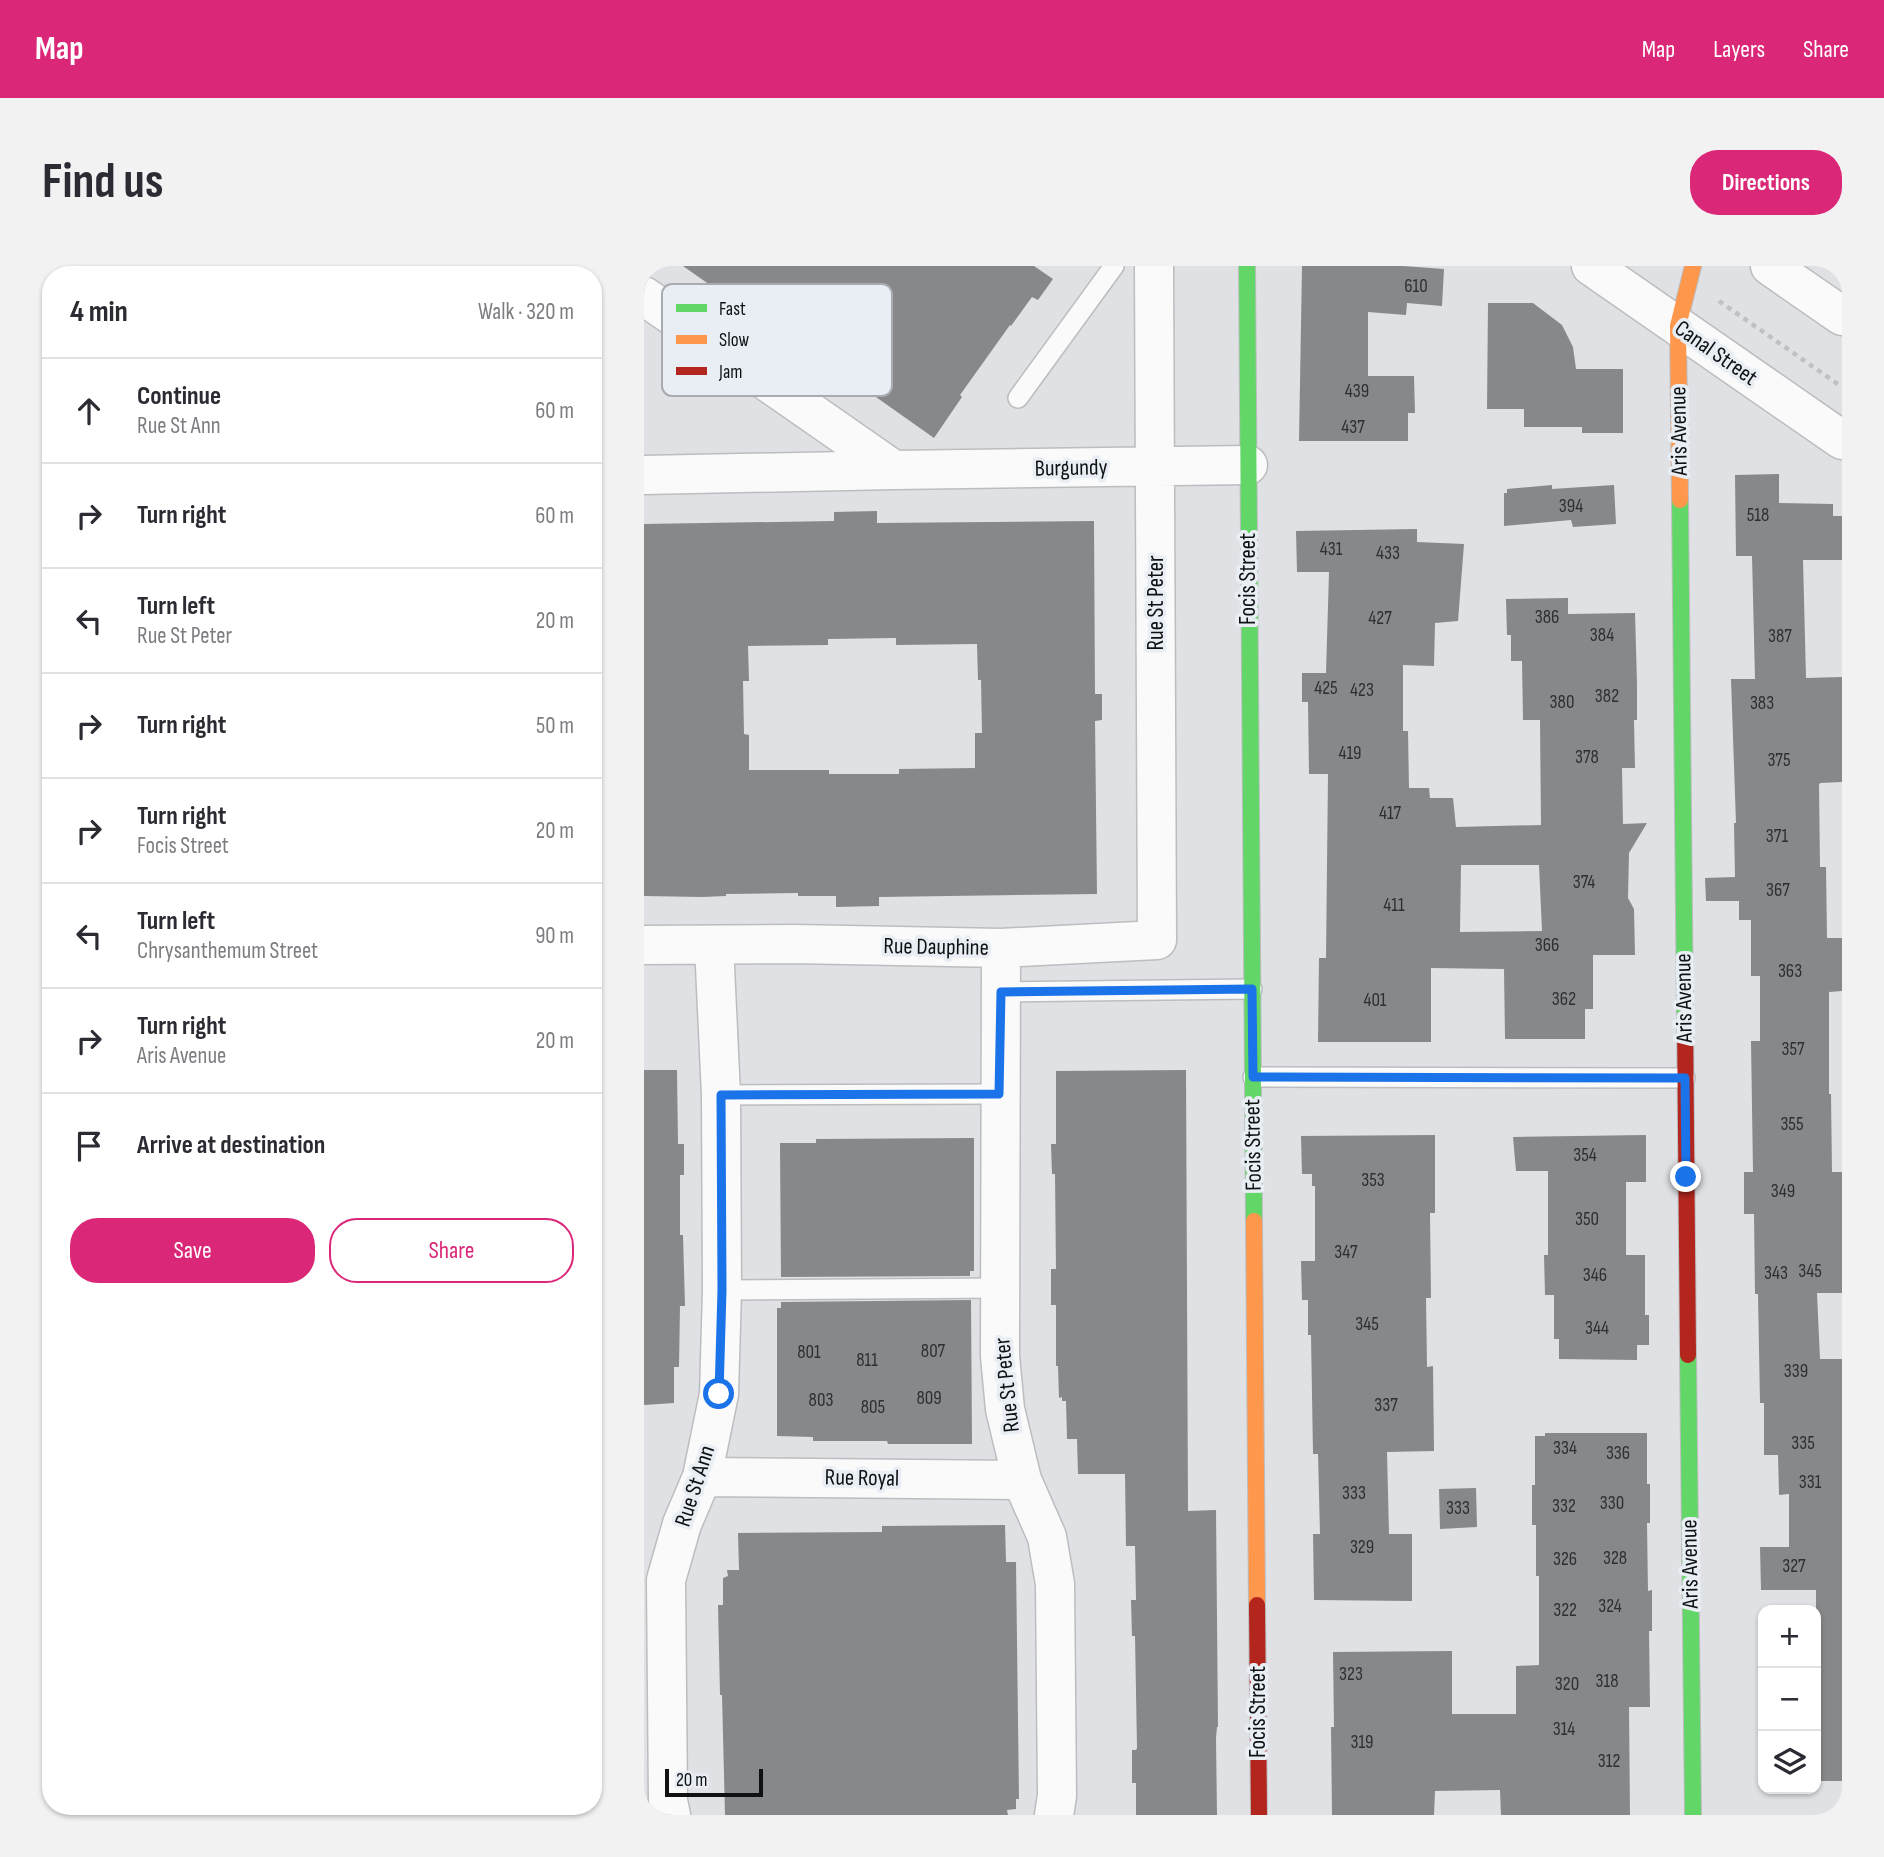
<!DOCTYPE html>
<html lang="en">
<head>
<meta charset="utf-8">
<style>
	body { margin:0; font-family:"Sofia Sans Condensed",sans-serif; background:#f2f2f3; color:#2b2b33 }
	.controls { position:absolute; right:21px; bottom:21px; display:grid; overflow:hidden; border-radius:14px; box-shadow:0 2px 5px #0004 }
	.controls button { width:63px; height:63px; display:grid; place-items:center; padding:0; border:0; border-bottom:2px solid #e1e1e2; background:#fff; color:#2b2b33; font:35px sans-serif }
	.scale { position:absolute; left:21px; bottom:18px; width:98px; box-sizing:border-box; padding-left:7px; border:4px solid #0f1113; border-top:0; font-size:19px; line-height:24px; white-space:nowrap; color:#0f1113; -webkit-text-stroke:5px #e9eef5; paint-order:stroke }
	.stop { position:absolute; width:21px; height:21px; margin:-16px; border:5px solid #1a73e8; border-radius:50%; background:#fff }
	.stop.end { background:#1a73e8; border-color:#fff; box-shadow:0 2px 7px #0008 }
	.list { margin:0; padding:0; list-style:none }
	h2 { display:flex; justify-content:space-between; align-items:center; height:91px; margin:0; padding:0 28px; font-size:30px }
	h2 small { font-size:23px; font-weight:400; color:#7c7c81 }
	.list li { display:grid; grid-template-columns:46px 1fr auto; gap:21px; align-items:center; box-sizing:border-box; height:105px; padding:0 28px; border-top:2px solid #e1e1e2 }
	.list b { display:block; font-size:26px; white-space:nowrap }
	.list p { margin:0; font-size:23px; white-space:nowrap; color:#7c7c81 }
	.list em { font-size:23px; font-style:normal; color:#7c7c81 }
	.actions { display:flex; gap:14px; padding:21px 28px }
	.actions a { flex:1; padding:16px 0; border:2px solid #db2777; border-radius:28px; text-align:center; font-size:24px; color:#db2777 }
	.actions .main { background:#db2777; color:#fff }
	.icon { flex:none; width:38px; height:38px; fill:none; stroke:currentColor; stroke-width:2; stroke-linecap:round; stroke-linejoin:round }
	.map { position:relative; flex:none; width:1198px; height:1549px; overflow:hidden; border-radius:28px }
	header { display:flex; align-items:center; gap:42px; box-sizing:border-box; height:98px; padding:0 35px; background:#db2777; color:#fff }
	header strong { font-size:33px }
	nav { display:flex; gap:38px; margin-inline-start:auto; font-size:24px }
	.intro { display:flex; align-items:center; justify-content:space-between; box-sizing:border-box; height:168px; padding:0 42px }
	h1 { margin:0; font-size:49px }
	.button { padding:18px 32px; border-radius:28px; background:#db2777; color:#fff; font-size:24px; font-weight:700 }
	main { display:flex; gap:42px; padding:0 42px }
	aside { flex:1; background:#fff; border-radius:28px; box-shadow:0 2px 5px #0004 }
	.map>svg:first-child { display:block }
</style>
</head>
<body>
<header>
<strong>Map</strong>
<nav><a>Map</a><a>Layers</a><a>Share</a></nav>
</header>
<div class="intro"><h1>Find us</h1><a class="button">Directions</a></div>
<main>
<aside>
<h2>4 min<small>Walk · 320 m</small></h2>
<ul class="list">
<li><svg class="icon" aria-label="ahead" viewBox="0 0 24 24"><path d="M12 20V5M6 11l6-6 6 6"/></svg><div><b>Continue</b><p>Rue St Ann</p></div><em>60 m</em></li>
<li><svg class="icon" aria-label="right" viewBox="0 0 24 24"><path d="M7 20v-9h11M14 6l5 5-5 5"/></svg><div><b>Turn right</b></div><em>60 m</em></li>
<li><svg class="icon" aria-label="left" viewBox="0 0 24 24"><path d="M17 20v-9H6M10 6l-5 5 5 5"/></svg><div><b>Turn left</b><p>Rue St Peter</p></div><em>20 m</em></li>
<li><svg class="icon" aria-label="right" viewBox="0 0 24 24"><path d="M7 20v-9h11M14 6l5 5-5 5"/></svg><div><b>Turn right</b></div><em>50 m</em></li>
<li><svg class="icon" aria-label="right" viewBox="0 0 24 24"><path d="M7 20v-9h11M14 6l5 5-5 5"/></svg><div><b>Turn right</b><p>Focis Street</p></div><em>20 m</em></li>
<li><svg class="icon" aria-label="left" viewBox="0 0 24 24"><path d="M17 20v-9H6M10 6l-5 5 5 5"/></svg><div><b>Turn left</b><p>Chrysanthemum Street</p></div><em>90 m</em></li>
<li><svg class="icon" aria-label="right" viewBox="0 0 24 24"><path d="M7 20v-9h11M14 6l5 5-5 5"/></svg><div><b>Turn right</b><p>Aris Avenue</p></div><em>20 m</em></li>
<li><svg class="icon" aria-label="arrive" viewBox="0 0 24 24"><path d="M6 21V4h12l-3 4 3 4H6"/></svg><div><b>Arrive at destination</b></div></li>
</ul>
<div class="actions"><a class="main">Save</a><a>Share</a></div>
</aside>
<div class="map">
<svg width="1198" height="1549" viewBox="0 0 1198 1549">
	<rect width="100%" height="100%" fill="#dfe1e4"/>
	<path fill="#86888a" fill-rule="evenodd" d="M39,0H390L409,13L394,34L388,31L367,60L366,59L316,129L318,131L290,172L222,124L220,126L112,50L105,60L69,35L76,26Z
		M658,0H759L800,3L798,40L763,37L762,49L724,46V110H770L771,147H764V175H655Z
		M844,37H889L918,59L929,81L932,103H979V167H938V161H880V143H843Z
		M1135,208V237L1189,238V250H1198V294H1159L1162,412L1198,411V516L1176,517L1175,519L1176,601H1182L1183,672H1198V725L1185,726V828H1187L1188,906H1198V1027H1173L1176,1093H1198V1515H1172V1324H1117L1116,1281H1145V1228L1135,1229L1134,1189H1120V1137H1116L1114,1028H1111L1110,948H1100V906H1109L1107,775H1116V710H1107V654H1095V635H1062L1061,612L1091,611L1090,557H1092L1087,413H1111L1108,290H1092L1091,209Z
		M908,219V223L970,219L972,258L929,261L927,254L860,260V227H863V223Z
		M233,245V257L450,255L451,428H458V454L451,455L453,628L235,631V640L192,641V630H154V627L82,628V630L58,631L0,630V258L190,255V246ZM252,372V379L333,378L334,414H337L338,467H331V502L255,503V508H185V504H105V469L100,468L99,415H105L104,380L184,379V373Z
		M773,263V276L820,278L814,355L791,357L790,400L759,399V465H764L765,522H785L786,532H809L812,561L897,559L896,454H879L878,395H867V369H863L862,333L924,332V348L991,347L993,417V454H990L991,502H978L979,558L1003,557L985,587L984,632L990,643L991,689H949V743H941V773H861L860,703L787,702V776H674L675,692H682L684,508H665L664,436H658V407H682L685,306H653L652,265ZM817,599H895L898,665L816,666Z
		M0,804H33L34,878H40V909H36V969H39L41,1040H36L35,1101H30V1137L0,1139Z
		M542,804L544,1245L572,1244L574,1461H573L572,1472L573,1549H492V1517H488V1484H492L493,1482L491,1370H488L487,1334H492L491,1280H482L481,1208H434L433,1173H423L422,1135H418V1131L415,1132L414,1100H412V1039H407V1003H412L411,908H408L407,878H412V805Z
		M791,869V947H786L787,1032H782L783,1101L789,1100L790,1185L743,1186L745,1268H768V1335L670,1334L669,1268H676L674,1188H669L667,1069H664V1034H658L657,995H671V920H668V908H658L657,870Z
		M1002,869V916H982V989H1001V1049H1005V1079H993V1094L915,1093V1073H910V1029H901L900,989H904V905H872L869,871Z
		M330,872V1005H326V1010L137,1011L136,877H172V873Z
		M327,1034L328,1178H244L243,1175H169V1171L133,1170V1042H137V1036Z
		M901,1167H1003V1218H1006V1257H1003L1004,1325L1008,1324V1365H1005L1006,1441H985L986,1549H857L856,1524L791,1525L790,1549H688L687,1461H690L689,1386L808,1385V1448H872V1400L895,1399V1310H892V1259H888V1219H891V1170H901Z
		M832,1222L833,1261L796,1263L795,1223Z
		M361,1259L362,1296H372L375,1533H372V1543L363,1544L364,1549H81L78,1429H76L74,1339H79V1312L84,1310L83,1304H95L94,1267L238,1266V1260Z"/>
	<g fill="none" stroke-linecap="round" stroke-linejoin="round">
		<g stroke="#bbbdbf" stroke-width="22">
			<path id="lane" d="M374,132L470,0
				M357,726L608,723
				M609,811L1041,812
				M77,829L355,828
				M78,1024L357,1022"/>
		</g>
		<g stroke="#bbbdbf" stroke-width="41">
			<path id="street" d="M947,0L1198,174
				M1126,0L1198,50
				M0,30L250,204L604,199
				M0,209L250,204
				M0,679L150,678L357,682L513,674L510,0
				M357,682L356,1090L361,1143L378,1214L403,1271L411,1318L413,1530L410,1549
				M58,1211L378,1214
				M27,1549L24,1535L22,1314L38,1258L58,1211L75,1128L78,1024L77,829L70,679"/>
		</g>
		<g stroke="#bbbdbf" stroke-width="18">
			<path id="fast" d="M603,0L610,955
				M1036,234L1041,752
				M1044,1089L1049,1549"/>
		</g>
		<g stroke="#bbbdbf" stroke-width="18">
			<path id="slow" d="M1036,234L1034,60L1049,0
				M610,955L613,1339"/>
		</g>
		<g stroke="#bbbdbf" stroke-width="18">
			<path id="jam" d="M1041,752L1044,1089
				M613,1339L615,1549"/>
		</g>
		<path stroke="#c0c1c2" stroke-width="4.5" stroke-dasharray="5 5" stroke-linecap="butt" d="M1075,35L1198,121"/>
		<use href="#lane" stroke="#fafafb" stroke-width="19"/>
		<use href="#street" stroke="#fafafb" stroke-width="38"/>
		<use href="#fast" stroke="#63d668" stroke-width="16"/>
		<use href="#slow" stroke="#ff974d" stroke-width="16"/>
		<use href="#jam" stroke="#b3261e" stroke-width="16"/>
	</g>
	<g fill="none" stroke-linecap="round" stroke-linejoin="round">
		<path stroke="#1a73e8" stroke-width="9" d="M75,1128L78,1024L77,829L355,828L357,726L608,723L609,811L1041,812L1042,911"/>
	</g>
	<g text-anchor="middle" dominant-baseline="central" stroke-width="7" stroke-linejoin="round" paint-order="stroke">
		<g font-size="19" fill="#2d2f31">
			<text x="772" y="20">610</text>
			<text x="713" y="125">439</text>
			<text x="709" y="161">437</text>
			<text x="927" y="240">394</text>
			<text x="1114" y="249">518</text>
			<text x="687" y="283">431</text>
			<text x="744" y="287">433</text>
			<text x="903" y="351">386</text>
			<text x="736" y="352">427</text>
			<text x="958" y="369">384</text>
			<text x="1136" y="370">387</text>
			<text x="682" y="422">425</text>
			<text x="718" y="424">423</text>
			<text x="963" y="430">382</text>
			<text x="918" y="436">380</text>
			<text x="1118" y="437">383</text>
			<text x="706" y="487">419</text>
			<text x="943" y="491">378</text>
			<text x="1135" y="494">375</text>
			<text x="746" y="547">417</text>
			<text x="1133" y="570">371</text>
			<text x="940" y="616">374</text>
			<text x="1134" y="624">367</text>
			<text x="750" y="639">411</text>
			<text x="903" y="679">366</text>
			<text x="1146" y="705">363</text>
			<text x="920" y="733">362</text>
			<text x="731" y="734">401</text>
			<text x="1149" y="783">357</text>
			<text x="1148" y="858">355</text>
			<text x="941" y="889">354</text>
			<text x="729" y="914">353</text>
			<text x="1139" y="925">349</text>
			<text x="943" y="953">350</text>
			<text x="702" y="986">347</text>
			<text x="1166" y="1005">345</text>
			<text x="1132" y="1007">343</text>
			<text x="951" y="1009">346</text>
			<text x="723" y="1058">345</text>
			<text x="953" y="1062">344</text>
			<text x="289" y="1085">807</text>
			<text x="165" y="1086">801</text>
			<text x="223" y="1094">811</text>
			<text x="1152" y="1105">339</text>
			<text x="285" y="1132">809</text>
			<text x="177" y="1134">803</text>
			<text x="742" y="1139">337</text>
			<text x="229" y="1141">805</text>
			<text x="1159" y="1177">335</text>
			<text x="921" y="1182">334</text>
			<text x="974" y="1187">336</text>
			<text x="1166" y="1216">331</text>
			<text x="710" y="1227">333</text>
			<text x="968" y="1237">330</text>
			<text x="920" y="1240">332</text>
			<text x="814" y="1242">333</text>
			<text x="718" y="1281">329</text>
			<text x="971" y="1292">328</text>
			<text x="921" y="1293">326</text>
			<text x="1150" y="1300">327</text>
			<text x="966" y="1340">324</text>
			<text x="921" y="1344">322</text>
			<text x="707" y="1408">323</text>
			<text x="963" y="1415">318</text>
			<text x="923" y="1418">320</text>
			<text x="920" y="1463">314</text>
			<text x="718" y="1476">319</text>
			<text x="965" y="1495">312</text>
		</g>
		<g font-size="23" fill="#0f1113" stroke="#e9eef5">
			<text transform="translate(1072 87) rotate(35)">Canal Street</text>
			<text transform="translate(1035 165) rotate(-91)">Aris Avenue</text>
			<text transform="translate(427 202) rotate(-1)">Burgundy</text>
			<text transform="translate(604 313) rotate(-90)">Focis Street</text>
			<text transform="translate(512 337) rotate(-90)">Rue St Peter</text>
			<text transform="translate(292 681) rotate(1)">Rue Dauphine</text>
			<text transform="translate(1040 732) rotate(-91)">Aris Avenue</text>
			<text transform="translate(609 879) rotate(-91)">Focis Street</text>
			<text transform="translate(363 1119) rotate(-96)">Rue St Peter</text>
			<text transform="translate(218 1212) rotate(1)">Rue Royal</text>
			<text transform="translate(51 1220) rotate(-72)">Rue St Ann</text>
			<text transform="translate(1046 1298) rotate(-91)">Aris Avenue</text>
			<text transform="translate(614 1446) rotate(-90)">Focis Street</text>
		</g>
	</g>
	<rect x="18" y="18" width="230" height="112" rx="10" fill="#e9eef5" stroke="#a8acb1" stroke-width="2"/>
	<rect x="32" y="38" width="31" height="8" fill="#63d668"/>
	<rect x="32" y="69" width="31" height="9" fill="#ff974d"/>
	<rect x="32" y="101" width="31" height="8" fill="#b3261e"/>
	<g font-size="19" fill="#0f1113">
		<text x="75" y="49">Fast</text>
		<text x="75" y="80">Slow</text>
		<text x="75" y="112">Jam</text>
	</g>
</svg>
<div class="controls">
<button>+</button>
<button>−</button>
<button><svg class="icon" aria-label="layers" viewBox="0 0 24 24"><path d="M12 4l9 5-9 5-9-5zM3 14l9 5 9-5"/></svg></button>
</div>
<div class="scale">20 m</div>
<div class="stop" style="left:75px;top:1128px"></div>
<div class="stop end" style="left:1042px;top:911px"></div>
</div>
</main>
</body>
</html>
